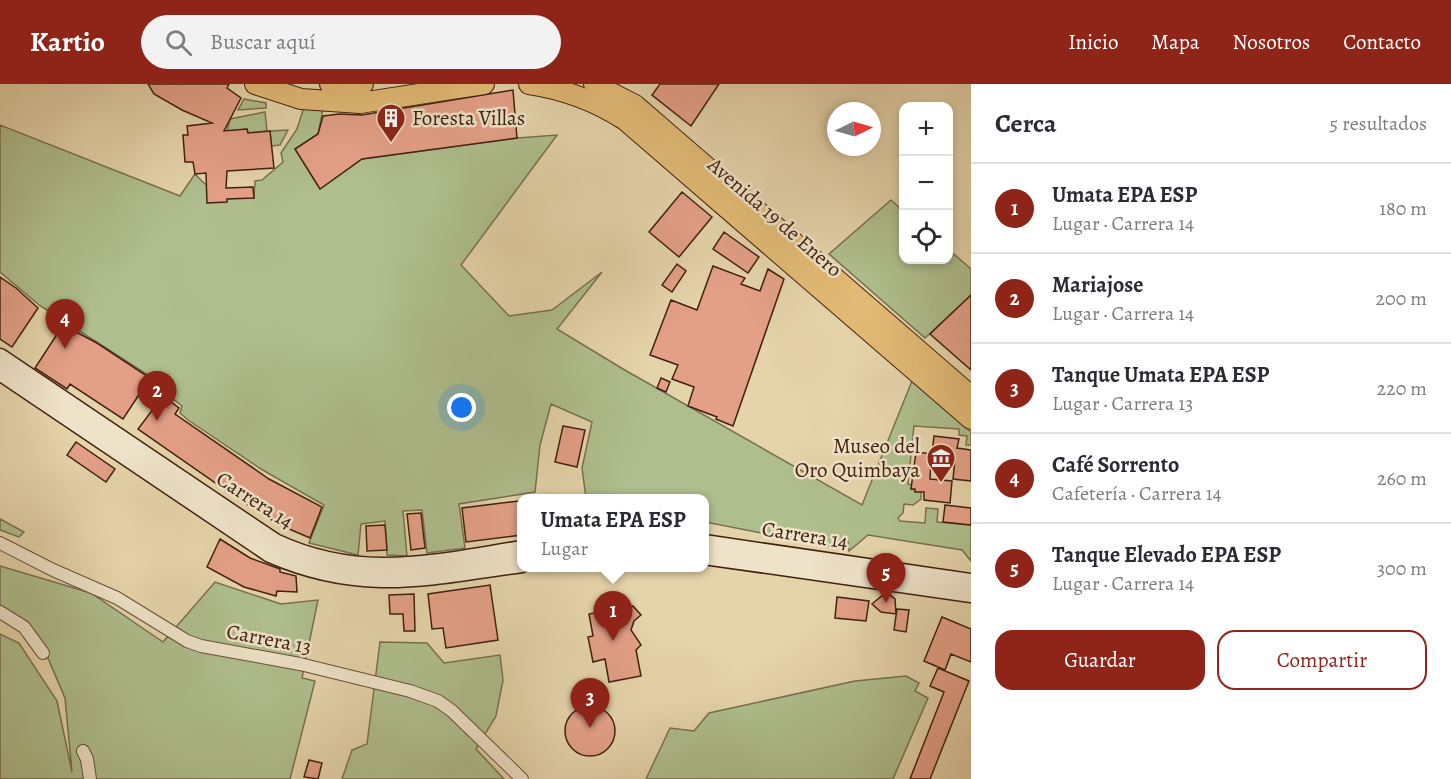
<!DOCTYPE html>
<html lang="es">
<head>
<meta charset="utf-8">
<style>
	body { margin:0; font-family:Alegreya,serif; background:#f2f2f3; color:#2b2b33 }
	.controls { position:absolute; right:18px; top:18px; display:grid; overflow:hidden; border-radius:12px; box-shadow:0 3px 9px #0003 }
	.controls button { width:54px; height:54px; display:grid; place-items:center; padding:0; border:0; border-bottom:2px solid #e1e1e2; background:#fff; color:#2b2b33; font:30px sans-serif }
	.compass { position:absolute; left:827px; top:18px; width:54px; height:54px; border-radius:50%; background:#fff; box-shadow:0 3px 9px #0003; rotate:85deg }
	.you { position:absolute; left:462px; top:324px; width:21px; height:21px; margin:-15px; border:4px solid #fff; border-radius:50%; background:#1a73e8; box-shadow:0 0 0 9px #1a73e833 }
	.badge { display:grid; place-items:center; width:39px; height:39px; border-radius:50%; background:#8f2418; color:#fff; font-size:20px; font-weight:700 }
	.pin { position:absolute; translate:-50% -50px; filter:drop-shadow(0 2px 3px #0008) }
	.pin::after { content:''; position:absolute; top:32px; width:21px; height:18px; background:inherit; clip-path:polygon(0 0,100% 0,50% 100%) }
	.popup { position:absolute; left:517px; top:410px; width:192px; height:78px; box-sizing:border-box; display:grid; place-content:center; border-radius:12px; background:#fff; filter:drop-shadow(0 2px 4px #0005); font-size:20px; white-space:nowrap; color:#7c7c81 }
	.popup b { font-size:22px; color:#2b2b33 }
	.popup::after { content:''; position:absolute; left:50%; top:100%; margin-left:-12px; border:12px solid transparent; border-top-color:#fff }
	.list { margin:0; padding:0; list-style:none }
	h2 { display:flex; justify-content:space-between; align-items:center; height:78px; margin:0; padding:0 24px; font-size:26px }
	h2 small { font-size:20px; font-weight:400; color:#7c7c81 }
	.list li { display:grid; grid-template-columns:39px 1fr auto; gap:18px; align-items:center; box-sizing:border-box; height:90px; padding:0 24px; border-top:2px solid #e1e1e2 }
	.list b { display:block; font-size:22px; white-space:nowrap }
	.list p { margin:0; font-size:20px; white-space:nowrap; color:#7c7c81 }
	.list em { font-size:20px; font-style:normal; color:#7c7c81 }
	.actions { display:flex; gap:12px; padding:18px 24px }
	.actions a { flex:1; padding:14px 0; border:2px solid #8f2418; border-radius:18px; text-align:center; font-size:21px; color:#8f2418 }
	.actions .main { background:#8f2418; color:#fff }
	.icon { flex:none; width:33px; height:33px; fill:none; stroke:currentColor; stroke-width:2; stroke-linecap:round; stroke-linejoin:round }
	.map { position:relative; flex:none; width:971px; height:695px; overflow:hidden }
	header { display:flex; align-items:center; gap:36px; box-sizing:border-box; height:84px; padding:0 30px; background:#8f2418; color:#fff }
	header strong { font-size:28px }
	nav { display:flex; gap:33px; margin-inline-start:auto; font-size:21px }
	.search { width:420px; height:54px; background:#f2f2f3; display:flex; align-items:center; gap:15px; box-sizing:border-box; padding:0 21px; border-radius:33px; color:#7c7c81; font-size:22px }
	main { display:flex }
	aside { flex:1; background:#fff }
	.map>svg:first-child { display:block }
</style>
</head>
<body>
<header>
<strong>Kartio</strong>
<div class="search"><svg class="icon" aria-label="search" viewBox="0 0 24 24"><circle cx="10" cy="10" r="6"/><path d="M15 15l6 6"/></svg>Buscar aquí</div>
<nav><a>Inicio</a><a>Mapa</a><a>Nosotros</a><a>Contacto</a></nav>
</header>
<main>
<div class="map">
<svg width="971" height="695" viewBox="0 0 971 695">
	<rect width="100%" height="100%" fill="#e5d3aa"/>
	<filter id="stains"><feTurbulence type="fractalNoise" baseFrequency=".00333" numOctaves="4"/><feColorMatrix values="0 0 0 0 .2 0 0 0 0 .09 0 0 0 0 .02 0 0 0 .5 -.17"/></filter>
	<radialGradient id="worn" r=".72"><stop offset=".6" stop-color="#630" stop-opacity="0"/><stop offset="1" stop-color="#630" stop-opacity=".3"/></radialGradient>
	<path fill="#afbe8d" stroke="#78704e" stroke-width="1.5" d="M244,15L266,19V24L238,26Z
		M304,23L323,25L318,50L295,65L320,105L362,75L517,54L557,51L461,181L509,232L552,226L602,188L557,245L623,285L862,421L912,297L971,348V361H966L967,352L959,351V345L914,342L908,400L912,401L911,405L921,408V415L913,421L904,420L903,429L898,434L900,437L925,439L926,424L938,425L937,438L971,441V477L962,466L868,451L849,467L848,458L834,463L705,438L704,414H586L582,384L592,338L551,320L540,361L535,408L459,420L465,464L427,469L422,426L403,427L407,472L387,471L385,437L361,440L358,471L309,459L324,421L261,385L188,336L180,329L182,322L168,311L170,305L39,221L0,188V41L180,112L195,90C217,113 222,115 254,114L255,97L262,96L283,78L281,69L297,45Z
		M265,28L267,47L248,49L247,45L227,47L230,35Z
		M288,46L280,61L271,62L270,47Z
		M891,116L903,127L904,176H948L949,166L971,185V211L925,254L829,170Z
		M0,435L24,448L19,453L0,446Z
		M0,482L91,509L163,558L215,498L281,520L318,516L302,594L315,597L290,695H0V550L19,559L57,617L72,688L65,614L38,551L0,522Z
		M380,558L427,559L444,579L500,571L503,596L496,632L476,665L504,695H342L352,666L367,660Z
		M906,592L919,599L915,607L928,614L893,695H646L670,644L694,647L709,629L855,597Z"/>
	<path fill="#e4a087" stroke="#40210f" stroke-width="1.5" d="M148,0H229L227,4L241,14L224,47L247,45L248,49L270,47L274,84L227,87L226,104L253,103L254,114L227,115V118L207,119L206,89L195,90L193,78H185L183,51H188L187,42L212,39L182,26L154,10Z
		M660,0H719L691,42L652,11Z
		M513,6L517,54L362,75L320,105L295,65L318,50L323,32L339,30L362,31Z
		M682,108L712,133L679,173L649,148Z
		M724,148L759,173L748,189L713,165Z
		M677,180L686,187L672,208L662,201Z
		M713,182L745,194L741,200L760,207L768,185L784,195L733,342L716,335L717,333L688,322L694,303L672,295L678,281L650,271L671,216L697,226Z
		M0,193L16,204L38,224L12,263L0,255Z
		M971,211V286L930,250Z
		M63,241L97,259L150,294L123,335L70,300L67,305L35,284Z
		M661,294L670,298L666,308L657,304Z
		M163,312L179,324L175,330L269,395L322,423L310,454L280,441L240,416L138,345Z
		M563,342L585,346L577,383L555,378Z
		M934,352L959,355L957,364L971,366V397L953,395L955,375L937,372L931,377L930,395L952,397L950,419L924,416V408H915V405H911L916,368L932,370Z
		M76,358L115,385L106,398L67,371Z
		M519,417L522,451L466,458L462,424Z
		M945,421L971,424V441L943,438Z
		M421,429L425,464L411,466L407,430Z
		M385,441L387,466L367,467L366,442Z
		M220,455L250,474L280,485V488L296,492L297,508L277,507L276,512L244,503L207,483Z
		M490,501L498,556L446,564L443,544L432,545L428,510Z
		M414,510L415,547H404L403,530H390L389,511Z
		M884,510L890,511L895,515L896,530L881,528L872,520Z
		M837,513L869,517L866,537L835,534Z
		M633,522L641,531L634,537L631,546L641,561L636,566L641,592L609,598L605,575L593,578L588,553L593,552L589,530Z
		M897,525L909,526L906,548L894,546Z
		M942,533L971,545V578L951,570L945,586L924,577Z
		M938,584L969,597L930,695H910L944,608L930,602Z
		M565 647a25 25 0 1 1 50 0a25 25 0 1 1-50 0Z
		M309,676L322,679L318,695L304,693Z"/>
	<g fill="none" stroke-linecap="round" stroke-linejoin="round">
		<g stroke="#694e36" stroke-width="14">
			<path id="street" d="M0,459L53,486L117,514L187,557L201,562L300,580L410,607L438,617L452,627L522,695
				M0,528L24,543L43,569
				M83,667L87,675L90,695"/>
		</g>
		<g stroke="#40210f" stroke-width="19">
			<path id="secondary" d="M0,273L275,458C361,498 432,479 522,465
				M0,288L270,470C361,510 428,493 522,480
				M704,459L971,498
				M704,472L971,510"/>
		</g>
		<g stroke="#40210f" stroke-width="22">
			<path id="primary" d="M255,0L301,15L360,19L484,0
				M330,0H363
				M529,0C563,5 596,17 625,36L971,335
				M594,0L635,21L971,312"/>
		</g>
		<use href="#street" stroke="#eee2c8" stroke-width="12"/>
		<use href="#secondary" stroke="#eee2c8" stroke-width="16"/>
		<use href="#primary" stroke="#e2ba75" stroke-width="20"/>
	</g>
	<defs>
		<g id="building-pin" transform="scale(1.5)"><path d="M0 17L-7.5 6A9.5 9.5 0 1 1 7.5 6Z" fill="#8f2418" stroke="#eee2c8"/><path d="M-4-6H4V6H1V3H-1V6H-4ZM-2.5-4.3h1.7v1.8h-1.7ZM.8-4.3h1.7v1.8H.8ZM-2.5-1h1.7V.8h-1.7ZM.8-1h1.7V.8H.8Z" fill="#fff"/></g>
		<g id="museum-pin" transform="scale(1.5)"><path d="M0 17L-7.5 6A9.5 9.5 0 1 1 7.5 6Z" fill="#8f2418" stroke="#eee2c8"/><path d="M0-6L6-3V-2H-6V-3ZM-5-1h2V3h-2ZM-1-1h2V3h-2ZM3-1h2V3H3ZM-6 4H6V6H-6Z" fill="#fff"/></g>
	</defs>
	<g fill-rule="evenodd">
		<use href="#building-pin" x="391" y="34"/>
		<use href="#museum-pin" x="941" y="374"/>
	</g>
	<g text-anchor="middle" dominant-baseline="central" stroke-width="5" stroke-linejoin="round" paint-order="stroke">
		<g font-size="21" fill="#40210f" stroke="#eee2c8" text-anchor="start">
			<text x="412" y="34">Foresta Villas</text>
			<text x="920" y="362" text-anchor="end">Museo del<tspan x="920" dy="24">Oro Quimbaya</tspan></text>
		</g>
		<g font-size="21" fill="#40210f" stroke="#eee2c8">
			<text transform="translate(775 133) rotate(41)">Avenida 19 de Enero</text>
			<text transform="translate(255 416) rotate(33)">Carrera 14</text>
			<text transform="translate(805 451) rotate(9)">Carrera 14</text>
			<text transform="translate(269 555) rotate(11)">Carrera 13</text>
		</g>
	</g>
	<rect width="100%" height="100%" filter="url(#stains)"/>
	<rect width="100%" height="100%" fill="url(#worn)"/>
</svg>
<div class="controls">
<button>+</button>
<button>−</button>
<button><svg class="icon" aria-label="locate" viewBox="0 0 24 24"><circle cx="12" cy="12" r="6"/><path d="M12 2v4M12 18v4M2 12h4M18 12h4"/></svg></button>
</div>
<svg class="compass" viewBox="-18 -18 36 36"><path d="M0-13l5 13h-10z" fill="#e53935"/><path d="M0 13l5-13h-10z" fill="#7c7c81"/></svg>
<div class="you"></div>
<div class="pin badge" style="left:613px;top:557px">1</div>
<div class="popup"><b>Umata EPA ESP</b>Lugar</div>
<div class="pin badge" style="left:157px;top:337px">2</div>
<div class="pin badge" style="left:590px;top:644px">3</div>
<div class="pin badge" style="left:65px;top:265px">4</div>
<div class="pin badge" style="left:886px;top:519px">5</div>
</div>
<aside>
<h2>Cerca<small>5 resultados</small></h2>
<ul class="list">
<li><span class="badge">1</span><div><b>Umata EPA ESP</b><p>Lugar · Carrera 14</p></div><em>180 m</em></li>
<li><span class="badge">2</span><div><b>Mariajose</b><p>Lugar · Carrera 14</p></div><em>200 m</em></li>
<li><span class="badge">3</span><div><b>Tanque Umata EPA ESP</b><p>Lugar · Carrera 13</p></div><em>220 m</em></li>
<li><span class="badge">4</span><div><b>Café Sorrento</b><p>Cafetería · Carrera 14</p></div><em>260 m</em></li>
<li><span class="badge">5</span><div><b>Tanque Elevado EPA ESP</b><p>Lugar · Carrera 14</p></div><em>300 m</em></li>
</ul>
<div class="actions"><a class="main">Guardar</a><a>Compartir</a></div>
</aside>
</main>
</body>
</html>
